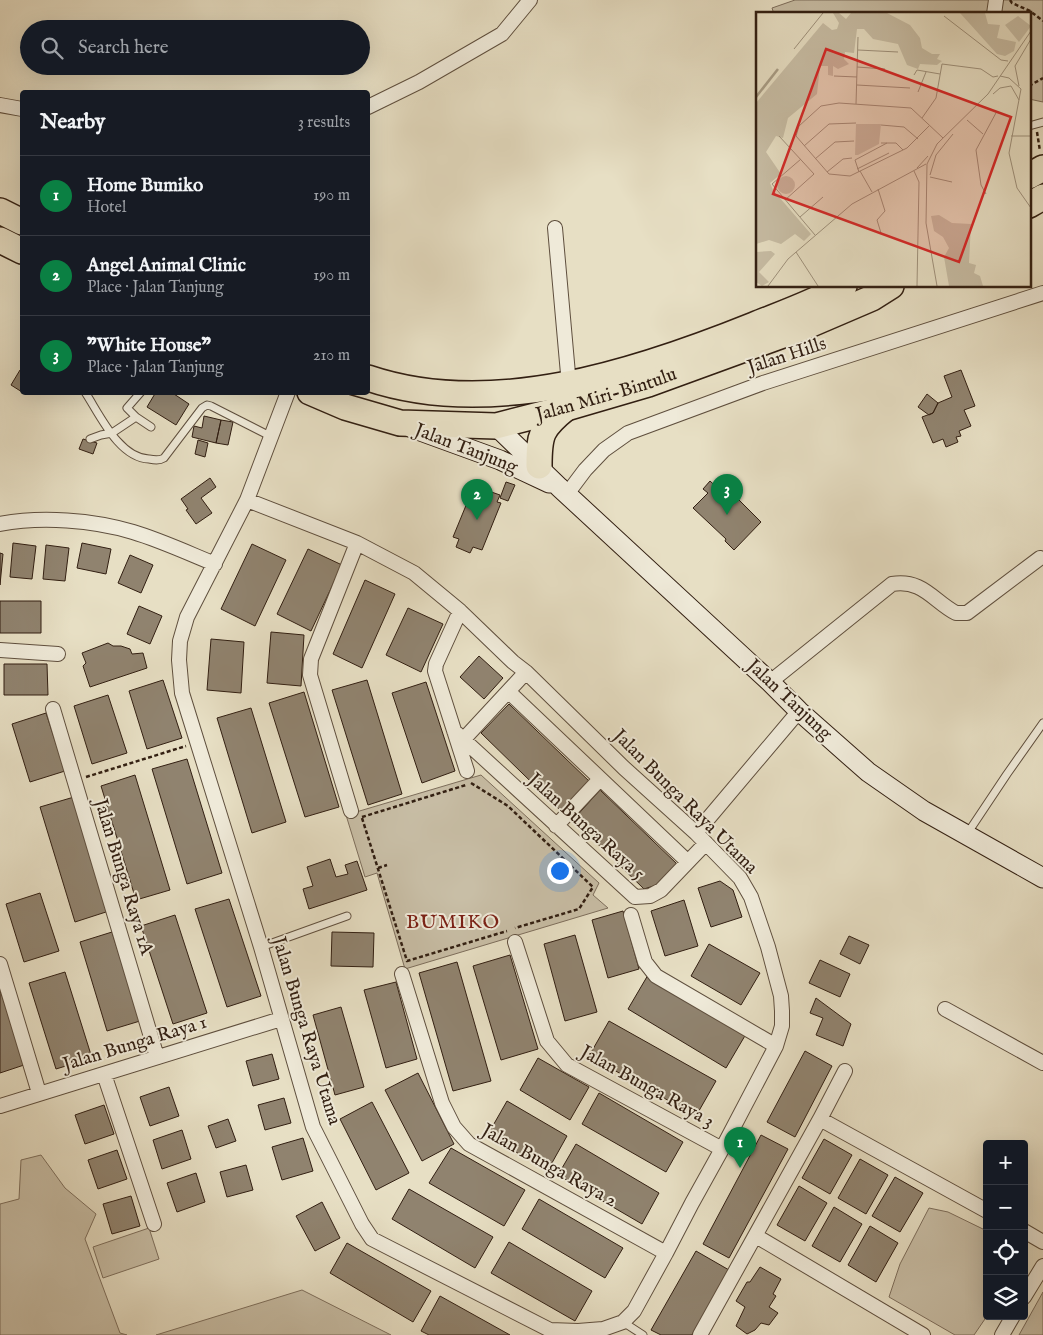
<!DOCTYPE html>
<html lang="en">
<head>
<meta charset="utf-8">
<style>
	body { margin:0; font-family:"IM FELL English",serif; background:#242831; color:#f1f3f6 }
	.controls { position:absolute; right:15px; bottom:15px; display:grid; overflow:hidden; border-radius:5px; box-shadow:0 5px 20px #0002 }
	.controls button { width:45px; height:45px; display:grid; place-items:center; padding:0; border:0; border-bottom:1px solid #363941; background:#171b24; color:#f1f3f6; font:25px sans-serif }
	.you { position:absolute; left:559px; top:870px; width:18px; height:18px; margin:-12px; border:4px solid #fff; border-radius:50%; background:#1a73e8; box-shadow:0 0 0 8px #1a73e833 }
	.badge { display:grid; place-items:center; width:32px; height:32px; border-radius:50%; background:#0b8043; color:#fff; font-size:16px; font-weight:700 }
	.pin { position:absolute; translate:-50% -41px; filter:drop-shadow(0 1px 2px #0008) }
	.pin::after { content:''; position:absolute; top:26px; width:18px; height:15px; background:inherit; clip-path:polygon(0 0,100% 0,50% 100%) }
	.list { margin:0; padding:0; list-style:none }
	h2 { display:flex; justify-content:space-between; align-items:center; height:65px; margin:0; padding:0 20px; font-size:21px }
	h2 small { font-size:16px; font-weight:400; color:#9ea1a6 }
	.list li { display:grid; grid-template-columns:32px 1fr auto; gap:15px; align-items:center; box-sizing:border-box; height:80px; padding:0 20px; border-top:1px solid #363941 }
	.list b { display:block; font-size:19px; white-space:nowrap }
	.list p { margin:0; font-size:16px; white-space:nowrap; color:#9ea1a6 }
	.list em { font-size:16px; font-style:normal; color:#9ea1a6 }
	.icon { flex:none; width:28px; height:28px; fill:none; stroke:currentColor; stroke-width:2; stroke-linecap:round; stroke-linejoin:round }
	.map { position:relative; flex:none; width:1043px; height:1335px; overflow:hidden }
	.search { position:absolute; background:#171b24; box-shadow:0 5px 20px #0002; left:20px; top:20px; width:350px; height:55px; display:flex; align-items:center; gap:12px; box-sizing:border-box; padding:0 18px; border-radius:28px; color:#9ea1a6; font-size:19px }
	.panel { position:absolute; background:#171b24; box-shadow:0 5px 20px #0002; left:20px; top:90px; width:350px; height:305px; border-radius:5px }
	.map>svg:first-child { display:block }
</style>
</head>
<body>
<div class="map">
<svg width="1043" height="1335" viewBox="0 0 1043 1335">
	<rect width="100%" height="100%" fill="#e7dfc4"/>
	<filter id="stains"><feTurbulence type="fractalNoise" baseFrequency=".004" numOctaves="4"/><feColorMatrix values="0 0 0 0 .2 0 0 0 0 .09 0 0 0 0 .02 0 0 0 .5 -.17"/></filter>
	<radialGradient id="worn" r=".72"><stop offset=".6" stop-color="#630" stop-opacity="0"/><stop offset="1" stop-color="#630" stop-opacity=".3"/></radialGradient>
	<path fill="#c8bea6" stroke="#7d6e5c" d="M795,0H1043V102L1029,99V14H774L772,8Z
		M481,775L599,883L593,895L608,908L405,969L377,873L365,877L346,815Z
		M41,1155L65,1188L96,1214L85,1239L120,1333L127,1335H0V1204L19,1199L21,1160Z
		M929,1208L948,1212L987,1231V1316L974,1335H955L889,1297L900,1264Z
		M149,1228L159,1259L103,1278L93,1247Z
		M302,1290L391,1335H156Z
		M1043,1292V1335H1019Z"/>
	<path fill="#90836f" stroke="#321f12" d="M20,370L22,371V392L11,385Z
		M961,370L975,406L964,410L971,426L959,431L961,436L956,437L958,442L946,447L943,439L933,443L922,417L933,413L938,403L952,397L944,376Z
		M156,392H171L189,404L176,425L147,407Z
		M927,394L938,403L933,413L929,415L918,407Z
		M204,416L221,420L216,443L192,437L194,426L202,428Z
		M221,420L233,422L228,445L216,443Z
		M83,439L97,443L93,454L79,449Z
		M198,440L208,443L205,457L195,454Z
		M210,478L216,487L201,498L212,513L196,524L186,510L188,509L181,499Z
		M710,481L722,492L732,493L761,522L734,550L725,541L726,539L693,508L708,493L703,489Z
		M506,482L515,485L508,501L500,498Z
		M474,486L500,495L497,502L501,503L482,550L473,547L470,553L456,547L459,539L453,537Z
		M13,543L36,546L32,579L10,577Z
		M82,543L111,549L106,574L77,568Z
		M252,544L286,560L255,626L221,609Z
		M46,545L69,548L65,581L43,579Z
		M308,549L342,565L311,631L277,614Z
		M0,553L3,554L0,585Z
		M130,555L153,565L141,593L118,583Z
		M365,580L395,594L362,668L333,654Z
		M0,601H41V633H0Z
		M139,606L162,616L150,644L127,634Z
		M408,608L443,624L421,672L386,655Z
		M271,632L304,635L301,686L267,683Z
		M211,639L244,642L241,693L207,690Z
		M108,643L113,646H121L130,649L132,654L143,653L147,668L90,687L83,666L86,663L82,653Z
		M479,656L503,678L484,699L460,677Z
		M4,664H47L48,695H4Z
		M163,680L182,738L147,749L129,691Z
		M367,680L402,794L368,805L332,690Z
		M426,682L455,771L422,783L392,693Z
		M304,692L339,807L305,817L269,703Z
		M108,695L127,753L92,764L74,706Z
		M509,704L590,782L562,812L481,733Z
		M251,708L286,822L252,833L217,718Z
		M46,713L65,771L30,782L12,724Z
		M187,759L222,873L187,884L152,769Z
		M135,775L170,890L136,900L101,786Z
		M600,790L677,864L660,884L644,889L573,820Z
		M74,797L109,911L75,922L40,807Z
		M330,859L336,877L348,874L345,865L357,861L367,890L309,909L303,889L313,886L307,867Z
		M720,881L733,890L742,917L711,927L698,888Z
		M40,893L59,951L24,962L6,904Z
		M229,899L261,996L227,1007L195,909Z
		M684,900L698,946L665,956L651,911Z
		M623,911L639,969L608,978L592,920Z
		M175,915L207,1013L173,1024L141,926Z
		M112,932L140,1021L107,1031L80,942Z
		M332,932L374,933L373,967L331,966Z
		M575,935L597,1012L565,1021L544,944Z
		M849,936L869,945L860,964L840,954Z
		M709,944L760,973L741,1005L691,976Z
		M510,955L538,1049L501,1060L473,966Z
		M820,960L850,974L840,997L809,983Z
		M457,962L491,1081L453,1091L419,973Z
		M65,972L92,1058L56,1069L29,983Z
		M648,975L746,1034L726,1068L628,1009Z
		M396,982L417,1059L386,1068L364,990Z
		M1,992L24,1065L0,1073V993Z
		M816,998L851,1024L843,1046L816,1035L823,1018L810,1013Z
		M341,1007L364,1087L335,1095L313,1015Z
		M609,1021L716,1081L696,1116L589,1056Z
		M805,1051L832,1066L795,1137L767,1122Z
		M272,1054L279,1079L253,1086L246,1061Z
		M538,1058L589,1087L570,1120L520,1090Z
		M418,1073L454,1144L422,1161L385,1090Z
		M169,1087L179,1116L150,1126L140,1097Z
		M599,1093L683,1142L666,1172L582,1124Z
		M284,1098L291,1123L265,1130L258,1105Z
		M507,1101L567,1136L548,1170L487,1136Z
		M372,1102L409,1173L376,1190L340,1119Z
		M104,1105L114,1134L85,1144L75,1115Z
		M228,1119L236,1141L216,1148L208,1126Z
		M182,1130L191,1159L162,1169L153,1140Z
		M761,1135L788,1149L729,1258L703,1244Z
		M303,1138L313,1171L282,1180L272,1147Z
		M824,1139L852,1155L830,1194L802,1178Z
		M576,1144L659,1193L642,1224L558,1175Z
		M451,1148L525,1190L504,1226L429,1183Z
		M117,1150L127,1179L98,1189L88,1160Z
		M860,1159L888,1175L866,1214L838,1198Z
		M246,1165L253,1190L227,1197L220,1172Z
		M196,1173L205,1202L177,1212L167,1183Z
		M895,1177L923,1193L900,1232L872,1216Z
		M799,1186L827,1203L805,1241L777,1225Z
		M409,1189L493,1237L475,1268L392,1219Z
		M131,1196L140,1226L112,1234L103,1204Z
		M539,1199L623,1248L605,1278L522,1229Z
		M322,1202L340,1238L315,1251L296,1216Z
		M834,1207L862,1224L840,1262L812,1246Z
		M870,1226L898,1243L876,1282L848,1265Z
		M509,1242L592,1291L575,1321L491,1273Z
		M347,1243L431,1291L413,1322L330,1273Z
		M696,1251L729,1270L692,1335H661L651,1330Z
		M760,1267L781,1279L773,1294L776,1296L769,1307L778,1313L769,1325L761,1323L755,1330L747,1334L736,1326L745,1307L736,1301L747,1282H750Z
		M440,1296L510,1335H429L421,1331Z"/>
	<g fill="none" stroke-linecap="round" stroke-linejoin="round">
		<g stroke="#5f4f3e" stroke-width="9">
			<path id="lane" d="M1029,126L1043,122
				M85,392C100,415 119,458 149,459C154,460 159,461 164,458L202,408L207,405L211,406L272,437
				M136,417L127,408L141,392
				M90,439L101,435L112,433L136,417L151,427
				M967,834L1007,774L1043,723
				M261,947L347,916
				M623,1322L643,1335"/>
		</g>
		<g stroke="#5f4f3e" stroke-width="16">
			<path id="street" d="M994,14L996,0
				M0,105L22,109
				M368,107L419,82L502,34L530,0
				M555,228L569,385
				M567,494L585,470L604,450L628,433L763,383L1043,293
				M247,500L357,543L414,573L460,611L513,662L526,672L624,768L696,833L740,878L751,897L768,947L781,996L782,1011V1026L776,1046L722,1149L692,1203L666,1253L634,1311L623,1322L603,1329L578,1331L550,1330L372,1239L362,1224L313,1127L261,947L182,693L179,660L180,641L187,617L247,500L288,392
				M0,524C41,516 93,520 133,532C160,540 188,553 215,564
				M460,611L436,664L435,671L467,771
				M0,650L58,654
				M770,682L892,584C923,579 933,601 956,613H967L1040,558
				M509,692L687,861
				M53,709L157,1057
				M454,731L635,897L650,896L661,890L706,843
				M463,740L526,672
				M351,811L310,675L311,659L357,543
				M556,826L600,779
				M696,833L799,711
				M631,915L645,962L656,976L776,1046
				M515,942L547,1041L567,1065L722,1149
				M0,964L39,1093
				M402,974L442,1103L454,1127L469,1144L666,1253
				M945,1009L1043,1063
				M104,1074L154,1224
				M0,1106L281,1019
				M820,1119L845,1071
				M1024,1231L1043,1242
				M756,1236L923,1335
				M1024,1297L1043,1266
				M700,1335L820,1119L987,1211
				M1002,1335L1013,1316"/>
		</g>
		<g stroke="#321f12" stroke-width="21">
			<path id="secondary" d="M496,426L559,487L770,682L799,711L868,772L924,811L1043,878
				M412,428L500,460L549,483"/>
		</g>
		<g stroke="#321f12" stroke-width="28">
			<g id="highway">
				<path d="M1029,176L1043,168"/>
				<path d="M1029,205L1043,197"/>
				<path d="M0,211L22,222"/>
				<path d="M0,240L22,251"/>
				<path d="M368,378C492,420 637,372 754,325C784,313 815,302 844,286"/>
				<path id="s1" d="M310,392L345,407L400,423L496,426L566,408L648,384L802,328L872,298L891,286"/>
				<path d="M539,466C539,435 541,428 566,408"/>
			</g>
		</g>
		<path stroke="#321f12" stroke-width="2.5" stroke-dasharray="4 2.5" stroke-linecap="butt" d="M1010,0L1012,3L1030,11L1043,21
			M1029,86L1043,78
			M1037,132L1040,151
			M86,777L186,746
			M471,783L508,806L593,887L579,909L515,928
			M362,817L466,785
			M362,818L407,961L507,931
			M378,868L387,865"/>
		<use href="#lane" stroke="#efead9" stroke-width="7"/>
		<use href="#street" stroke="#efead9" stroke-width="14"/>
		<use href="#secondary" stroke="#efead9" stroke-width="19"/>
		<use href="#highway" stroke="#e7dfc4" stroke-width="25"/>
	</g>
	<g text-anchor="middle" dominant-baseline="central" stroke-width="4" stroke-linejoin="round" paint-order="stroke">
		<g font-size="19" fill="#321f12" stroke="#efead9">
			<text transform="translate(787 356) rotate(-18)">Jalan Hills</text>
			<text stroke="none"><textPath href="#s1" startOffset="306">Jalan Miri-Bintulu</textPath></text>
			<text transform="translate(466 449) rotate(21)">Jalan Tanjung</text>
			<text transform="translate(789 700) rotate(43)">Jalan Tanjung</text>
			<text transform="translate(685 802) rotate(45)">Jalan Bunga Raya Utama</text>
			<text transform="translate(586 827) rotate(42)">Jalan Bunga Raya 5</text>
			<text transform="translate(123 877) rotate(73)">Jalan Bunga Raya 1A</text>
			<text transform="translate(306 1031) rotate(73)">Jalan Bunga Raya Utama</text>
			<text transform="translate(135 1044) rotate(-17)">Jalan Bunga Raya 1</text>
			<text transform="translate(647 1087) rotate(29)">Jalan Bunga Raya 3</text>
			<text transform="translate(549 1166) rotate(29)">Jalan Bunga Raya 2</text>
		</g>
		<g font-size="20" letter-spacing="1" fill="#7a1f14" stroke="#efead9">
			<text x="453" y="922">BUMIKO</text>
		</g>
	</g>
	<g transform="translate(756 12)">
		<rect width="275" height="275" fill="#e7dfc4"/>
		<path d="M77,1H83L90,7L95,1H131L154,13L164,26L166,36L176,42H184L181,47L186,49L181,53L164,52L162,57L151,53L142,32L117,27L108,17H101L98,41L89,40L88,47L93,52L82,57L77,54V64L72,63V54H64L61,82L32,106L27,126L20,124L10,140L25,162L14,171L17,178L55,222L48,229L39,222L25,232L13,228L0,232V91L67,11L76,18L81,17L83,11ZM204,1H229L232,12L244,13L241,26L260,30L258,39L249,44L241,42ZM262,4L275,14L263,30L249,13ZM100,112H125L123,132L102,143H99ZM21 173a9 9 0 1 1 18 0a9 9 0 1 1-18 0ZM183,203L196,211L215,212L213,251L220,253L218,261L224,264L227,274H193L188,245L193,236L187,225L178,219L175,204ZM15,239L19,242L3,260L13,270L6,274L0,270V240Z" fill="#c8bea6"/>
		<path fill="none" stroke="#a99e87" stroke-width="2.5" d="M0,85L22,57"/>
		<path fill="none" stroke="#9f927d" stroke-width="1" d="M188,4L245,48L252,49M38,37L67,1M102,38L142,40M101,55L129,57M158,63L161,58L184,62M78,64L101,65M244,64L253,66L265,77L253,141L261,176L275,196M101,73L154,76M263,74L259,54L275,27M162,80L170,60M237,82L244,76L255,74L263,88M100,92L102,25M166,106L180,86L186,52L225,57L237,65L242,64M211,108L227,122M125,113L148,115L162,127M173,114L151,136L94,164L73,162L40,124L43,114L65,94L83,91L155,96L187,126M23,124L58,162L29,188M255,124H275M125,131H140L147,138M48,134L73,112L100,111M45,147L16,172L59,223M59,147L79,130L98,129M161,156L172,144M101,157L133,141M104,159L116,180M158,159L163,170L161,274M71,160L87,147L96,146M103,160L99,148L131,131M174,163L180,143L197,122M174,165L196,170M122,177L129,199L121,208L125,221M230,182L225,173L220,138L241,99M44,205L67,185M40,240L62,274M12,274L32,247L96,192L170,152M181,274L170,211L171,152L181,132L232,82L275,19"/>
		<path fill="#d62828" fill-opacity="0.15" stroke="#d62828" stroke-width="2.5" d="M70,37L255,105L203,250L17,182Z"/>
		<rect width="275" height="275" fill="none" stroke="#321f12" stroke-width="2.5"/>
	</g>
	<rect width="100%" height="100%" filter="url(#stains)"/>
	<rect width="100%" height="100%" fill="url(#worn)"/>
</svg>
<div class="controls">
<button>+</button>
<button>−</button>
<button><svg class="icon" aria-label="locate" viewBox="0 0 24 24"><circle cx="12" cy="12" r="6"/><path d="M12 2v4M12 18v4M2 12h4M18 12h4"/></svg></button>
<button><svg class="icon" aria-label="layers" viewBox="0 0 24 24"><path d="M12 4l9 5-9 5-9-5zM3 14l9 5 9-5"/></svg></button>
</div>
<div class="you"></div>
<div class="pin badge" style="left:740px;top:1168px">1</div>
<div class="pin badge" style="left:477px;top:520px">2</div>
<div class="pin badge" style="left:727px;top:515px">3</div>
<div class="search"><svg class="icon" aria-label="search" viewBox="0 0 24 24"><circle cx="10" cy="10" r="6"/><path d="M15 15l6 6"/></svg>Search here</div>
<section class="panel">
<h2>Nearby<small>3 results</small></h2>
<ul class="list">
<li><span class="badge">1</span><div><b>Home Bumiko</b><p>Hotel</p></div><em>190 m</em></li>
<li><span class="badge">2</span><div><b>Angel Animal Clinic</b><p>Place · Jalan Tanjung</p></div><em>190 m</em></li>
<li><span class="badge">3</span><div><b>&quot;White House&quot;</b><p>Place · Jalan Tanjung</p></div><em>210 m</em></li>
</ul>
</section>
</div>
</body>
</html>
